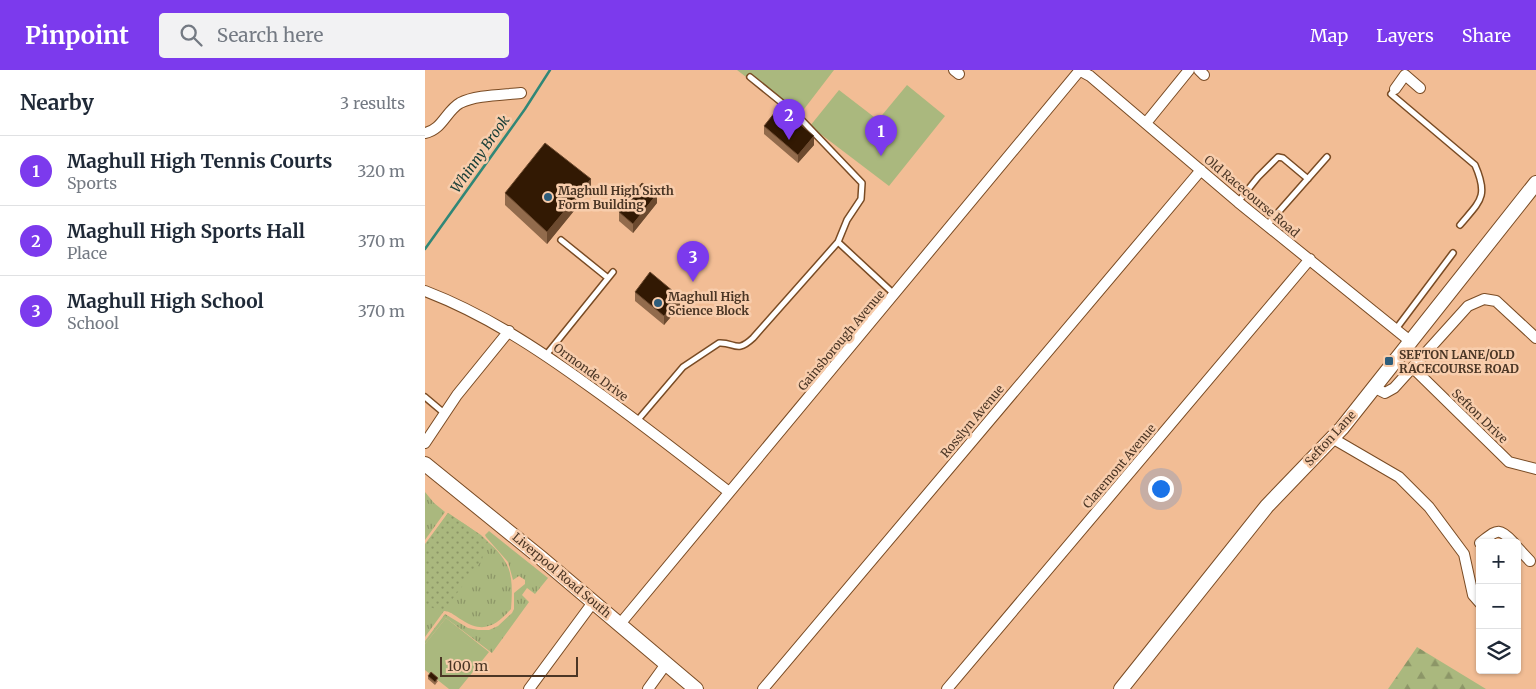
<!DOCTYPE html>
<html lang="en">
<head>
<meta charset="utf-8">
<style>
	body { margin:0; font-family:Merriweather,serif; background:#f2f2f3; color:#1f2937 }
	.controls { position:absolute; right:15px; bottom:15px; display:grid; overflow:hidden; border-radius:5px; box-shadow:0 1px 4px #0004 }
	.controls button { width:45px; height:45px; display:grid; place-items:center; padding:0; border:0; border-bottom:1px solid #e0e1e3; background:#fff; color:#1f2937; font:25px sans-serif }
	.scale { position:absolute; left:15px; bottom:12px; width:138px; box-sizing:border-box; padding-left:5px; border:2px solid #4b3625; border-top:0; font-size:14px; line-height:18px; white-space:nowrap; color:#4b3625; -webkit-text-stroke:4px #f8cdac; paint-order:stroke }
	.you { position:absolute; left:735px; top:418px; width:18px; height:18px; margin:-12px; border:4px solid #fff; border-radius:50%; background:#1a73e8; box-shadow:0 0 0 8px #1a73e833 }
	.badge { display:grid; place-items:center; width:32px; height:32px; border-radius:50%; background:#7c3aed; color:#fff; font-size:16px; font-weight:700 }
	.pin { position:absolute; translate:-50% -41px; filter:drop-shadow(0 1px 2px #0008) }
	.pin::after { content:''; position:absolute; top:26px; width:18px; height:15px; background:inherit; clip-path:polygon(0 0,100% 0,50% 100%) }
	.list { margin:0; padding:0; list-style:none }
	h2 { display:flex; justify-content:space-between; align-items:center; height:65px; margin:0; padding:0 20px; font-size:21px }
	h2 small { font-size:16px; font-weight:400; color:#747a83 }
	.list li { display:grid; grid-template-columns:32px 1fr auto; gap:15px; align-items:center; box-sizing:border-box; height:70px; padding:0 20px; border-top:1px solid #e0e1e3 }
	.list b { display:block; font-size:19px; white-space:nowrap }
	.list p { margin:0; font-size:16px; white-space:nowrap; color:#747a83 }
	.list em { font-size:16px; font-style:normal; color:#747a83 }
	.icon { flex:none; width:28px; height:28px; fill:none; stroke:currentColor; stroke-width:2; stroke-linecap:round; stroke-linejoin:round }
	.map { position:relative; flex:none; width:1111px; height:619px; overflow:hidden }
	header { display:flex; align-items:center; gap:30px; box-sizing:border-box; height:70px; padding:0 25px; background:#7c3aed; color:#fff }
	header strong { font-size:24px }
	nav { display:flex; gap:28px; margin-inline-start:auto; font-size:18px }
	.search { width:350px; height:45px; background:#f2f2f3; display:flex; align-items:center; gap:12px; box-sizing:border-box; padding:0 18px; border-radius:5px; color:#747a83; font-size:19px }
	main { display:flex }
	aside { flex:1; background:#fff }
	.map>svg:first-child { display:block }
</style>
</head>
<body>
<header>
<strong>Pinpoint</strong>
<div class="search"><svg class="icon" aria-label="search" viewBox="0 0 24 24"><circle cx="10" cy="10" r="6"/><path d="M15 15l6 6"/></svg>Search here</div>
<nav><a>Map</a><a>Layers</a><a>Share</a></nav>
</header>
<main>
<aside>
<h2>Nearby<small>3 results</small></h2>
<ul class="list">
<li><span class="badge">1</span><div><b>Maghull High Tennis Courts</b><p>Sports</p></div><em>320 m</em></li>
<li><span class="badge">2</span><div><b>Maghull High Sports Hall</b><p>Place</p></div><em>370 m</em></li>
<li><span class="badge">3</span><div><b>Maghull High School</b><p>School</p></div><em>370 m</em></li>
</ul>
</aside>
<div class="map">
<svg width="1111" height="619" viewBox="0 0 1111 619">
	<defs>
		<pattern id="grass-tufts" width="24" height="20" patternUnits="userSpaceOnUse" patternTransform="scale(1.25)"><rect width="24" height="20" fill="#aab87e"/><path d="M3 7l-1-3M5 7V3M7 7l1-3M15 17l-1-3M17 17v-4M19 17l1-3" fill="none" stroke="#8c9667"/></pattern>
		<pattern id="forest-firs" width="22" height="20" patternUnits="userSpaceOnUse" patternTransform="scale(1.25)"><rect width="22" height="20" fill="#aab87e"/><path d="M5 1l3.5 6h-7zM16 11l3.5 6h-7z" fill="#8c9667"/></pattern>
		<pattern id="park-dots" width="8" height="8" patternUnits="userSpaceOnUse" patternTransform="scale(1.25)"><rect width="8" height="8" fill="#aab87e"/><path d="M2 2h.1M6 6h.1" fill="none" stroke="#8c9667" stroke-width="1.8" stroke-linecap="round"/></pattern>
	</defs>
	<rect width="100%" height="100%" fill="#f2bd95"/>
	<path fill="url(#grass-tufts)" d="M0,422L9,433L20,442L0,470Z
		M23,443C42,456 74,475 83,497C88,509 87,526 86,539C71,556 58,564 37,550C31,547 26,541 19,541L0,567V474Z
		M64,461L123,508L110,524L102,518L97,525L104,532L67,583L21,548L0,574V571L20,544L43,558L53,560H64L73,556L87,543L89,539V523L100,514V510L94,506L88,510L83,492L61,467L60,465Z"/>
	<path fill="url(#forest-firs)" d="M992,577L1061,619H963Z"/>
	<path fill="url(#park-dots)" d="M23,443L56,465L63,472L60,476L57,490L17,543L0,534V475Z"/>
	<path fill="#aab87e" d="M312,0H409L373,47Z
		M482,15L520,46L464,116L385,56L414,20L453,50Z
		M21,548L64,582L34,619H24L0,600V574Z"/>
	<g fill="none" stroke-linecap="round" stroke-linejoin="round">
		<path stroke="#308777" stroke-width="2.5" d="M0,179L100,39L125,0"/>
		<g stroke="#794b24" stroke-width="8">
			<path id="lane" d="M325,7L372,45L437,113L436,129L422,150L413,172L469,224
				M970,19L966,24L1050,95C1064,127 1055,131 1035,155
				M813,132L833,107L853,87L858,88L883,109
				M842,155L902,87
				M136,170L183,208
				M971,259L1028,183
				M121,285L188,202
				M0,327L19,343
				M212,351L258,297L294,273C310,272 311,284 328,268L413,172"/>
		</g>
		<g stroke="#794b24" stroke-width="12">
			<path id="street" d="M529,0L534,4
				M654,0L665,6L813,132L985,271
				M774,0L779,5
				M970,19L980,5L995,18
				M721,53L764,0
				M0,63C17,60 21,41 35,33C50,25 78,25 96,23
				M0,221C60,244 113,279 164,316C212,350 258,386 304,422
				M988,298L1084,392L1111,399
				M948,317L960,323L969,318L1043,236L1059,229L1071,231L1111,268
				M907,368L974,407L1004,437L1039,484L1048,525L1055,533
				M0,373L32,325L84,261
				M1055,473C1071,461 1073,455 1089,473
				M1092,477L1105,491
				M195,554L655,0
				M104,619L169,531
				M223,619L241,594
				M338,619L776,100
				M522,619L885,189"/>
		</g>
		<g stroke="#794b24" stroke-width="16">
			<path id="secondary" d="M0,394L116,488L271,619
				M696,619L842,436L917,358L1111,113"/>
		</g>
		<use href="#lane" stroke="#fff" stroke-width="5"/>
		<use href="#street" stroke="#fff" stroke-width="10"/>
		<use href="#secondary" stroke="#fff" stroke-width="14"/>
	</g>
	<path fill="#926b4c" d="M339,56L389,75L373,93L339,64Z
		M166,120L122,174L80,135V123Z
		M232,133L208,163L194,151V142Z
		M210,222L255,236L239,255L210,231Z
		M3,606L13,611L10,615L3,609Z"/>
	<path fill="#6c4a2f" d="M389,66V75L373,93V85Z
		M166,109V120L122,174V162Z
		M232,124V133L208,163V154Z
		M255,227V236L239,255V246Z"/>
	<path fill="#321903" stroke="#6c4a2f" d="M354,37L389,66L373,85L339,56Z
		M120,73L166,109L122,162L80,123Z
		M217,113L232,124L208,154L194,142Z
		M225,202L255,227L239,246L210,222Z
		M6,602L13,608L10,612L3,606Z"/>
	<g fill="#2d5d7b" stroke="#f8cdac" stroke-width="2">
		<circle cx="123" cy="127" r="5"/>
		<circle cx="233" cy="233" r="5"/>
		<rect x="959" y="286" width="10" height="10" rx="2.5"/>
	</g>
	<g text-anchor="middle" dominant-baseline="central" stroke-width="5" stroke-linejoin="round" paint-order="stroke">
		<g font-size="12" font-weight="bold" fill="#4b3625" stroke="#f8cdac" text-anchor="start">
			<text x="133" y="120">Maghull High Sixth<tspan x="133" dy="14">Form Building</tspan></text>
			<text x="243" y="226">Maghull High<tspan x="243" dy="14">Science Block</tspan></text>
			<text x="974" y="284">SEFTON LANE/OLD<tspan x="974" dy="14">RACECOURSE ROAD</tspan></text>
		</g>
		<g font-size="12" fill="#4b3625" stroke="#f8cdac">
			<text transform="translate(827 126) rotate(40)">Old Racecourse Road</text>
			<text transform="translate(416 270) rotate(-50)">Gainsborough Avenue</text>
			<text transform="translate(166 302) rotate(36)">Ormonde Drive</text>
			<text transform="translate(1055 346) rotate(44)">Sefton Drive</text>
			<text transform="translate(547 351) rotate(-50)">Rosslyn Avenue</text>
			<text transform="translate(905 368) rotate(-48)">Sefton Lane</text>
			<text transform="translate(694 396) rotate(-50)">Claremont Avenue</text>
			<text transform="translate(137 505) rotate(40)">Liverpool Road South</text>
		</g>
		<g font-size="14" font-style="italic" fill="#163d36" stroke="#f8cdac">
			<text transform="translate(55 84) rotate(-55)">Whinny Brook</text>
		</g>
	</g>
</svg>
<div class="controls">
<button>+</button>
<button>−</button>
<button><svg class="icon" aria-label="layers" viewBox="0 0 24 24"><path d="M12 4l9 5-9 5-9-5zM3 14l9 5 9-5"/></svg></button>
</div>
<div class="scale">100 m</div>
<div class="you"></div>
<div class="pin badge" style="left:456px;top:86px">1</div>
<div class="pin badge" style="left:364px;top:70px">2</div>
<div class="pin badge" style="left:268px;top:212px">3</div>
</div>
</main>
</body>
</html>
